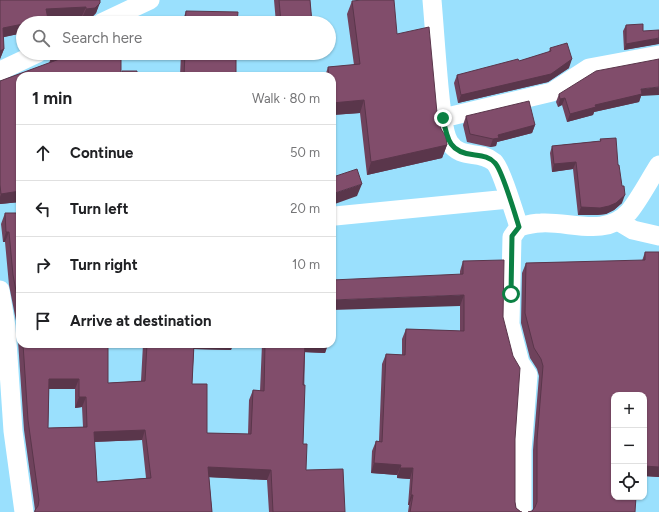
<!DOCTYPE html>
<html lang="en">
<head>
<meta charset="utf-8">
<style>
	body { margin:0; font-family:Figtree,sans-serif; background:#f6f6f6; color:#202124 }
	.controls { position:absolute; right:12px; bottom:12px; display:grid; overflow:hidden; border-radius:8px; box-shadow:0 1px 3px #0004 }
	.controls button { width:36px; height:36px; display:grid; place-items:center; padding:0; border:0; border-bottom:1px solid #e0e0e0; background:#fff; color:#202124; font:20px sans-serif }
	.stop { position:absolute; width:12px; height:12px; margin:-9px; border:3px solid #0b8043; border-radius:50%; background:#fff }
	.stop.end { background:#0b8043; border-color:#fff; box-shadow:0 1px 4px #0008 }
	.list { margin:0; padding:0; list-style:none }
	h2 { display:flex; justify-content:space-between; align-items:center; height:52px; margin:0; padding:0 16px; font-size:17px }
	h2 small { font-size:13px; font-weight:400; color:#757577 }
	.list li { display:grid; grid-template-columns:26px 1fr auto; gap:12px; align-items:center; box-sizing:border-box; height:56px; padding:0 16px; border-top:1px solid #e0e0e0 }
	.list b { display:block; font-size:15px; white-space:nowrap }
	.list em { font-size:13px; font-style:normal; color:#757577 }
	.icon { flex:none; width:22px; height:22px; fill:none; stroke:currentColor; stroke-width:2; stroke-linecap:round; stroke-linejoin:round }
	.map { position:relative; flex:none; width:659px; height:512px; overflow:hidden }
	.search { position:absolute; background:#fff; box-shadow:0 1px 3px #0004; left:16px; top:16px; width:320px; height:44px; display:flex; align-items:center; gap:10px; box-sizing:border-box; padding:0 14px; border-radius:22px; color:#757577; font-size:15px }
	.panel { position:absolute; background:#fff; box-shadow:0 1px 3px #0004; left:16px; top:72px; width:320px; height:276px; border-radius:12px }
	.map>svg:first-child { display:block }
</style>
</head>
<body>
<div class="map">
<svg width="659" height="512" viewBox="0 0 659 512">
	<rect width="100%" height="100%" fill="#9ae0fd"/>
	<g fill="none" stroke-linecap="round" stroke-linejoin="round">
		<path stroke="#fff" stroke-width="19" d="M432,0C435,35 437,71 441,106C443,117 443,132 449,142C462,161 478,149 494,162C501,168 515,215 519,227
			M101,23L150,0
			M0,71L38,53
			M443,118L552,92L589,68L659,55
			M335,216L509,199
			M618,221L633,230L659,236
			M0,290L6,327L13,431L24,512
			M522,512V450L528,375L520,363L510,324L512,237L519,227C526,225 533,223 541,223C570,221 605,238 629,212C639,200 650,179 659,165"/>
	</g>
	<path fill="#6f425c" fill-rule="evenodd" d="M0,0H100L96,13L91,18H82V16L48,18L46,23H23V33L3,37L4,49L0,59Z
		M274,0H310L312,23H276Z
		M352,1L397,34L437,113L441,129L447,145L442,158L367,175L360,113L332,115V76H325L328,67L354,65L347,14Z
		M186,11L237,23H182Z
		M626,25L643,31L657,44L624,50L623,31Z
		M550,48L569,68L548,82L458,103L454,83L457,75L519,61L549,52Z
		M53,53H121L20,76V202L0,204V81L49,63Z
		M181,53H236V76H180Z
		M559,94L641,96L639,102L594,112L593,115L567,122L562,105L558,107L556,102Z
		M466,116L535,125L532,133L497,142L496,146L490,147L467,142L463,125Z
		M600,139L618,165L622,203L614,210L606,214L597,215H578L573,169L552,172L550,153L552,146L600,141Z
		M5,213H20V344H108V383L141,381L143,344H233L231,350L194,349L192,384L207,433L248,434L249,400L253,390L260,391L262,344H328L325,353L305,352L303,444L306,470L345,512H269L267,480L209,477L212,512H34L35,510L24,430L17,326L9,285L5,242H3L1,224ZM49,389H75V408L82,407L83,427L48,428ZM142,440L146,478L97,482L94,442Z
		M645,252H659V477L644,476L614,395L635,512L532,511L533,510V450L539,376L537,369L530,358L521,323L522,273L526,263L642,261Z
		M463,261L503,317L515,439V502L516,508L521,512H522H408L409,505H408L410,479L397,478V475L371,473L372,451L376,441H379L382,364L386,354L402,355V339L406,329L460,331V271Z"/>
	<path fill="#5a364b" d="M100,3L96,13L91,18H82L86,9Z
		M86,7L82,16L42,18L46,9Z
		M48,19L46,23H29Z
		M23,24V33L0,38L3,28Z
		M659,38V44L624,50L626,44Z
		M4,49L0,59V51Z
		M53,54H73L49,65Z
		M572,59L569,68L548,82L458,103L461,95Z
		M659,87V95L641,96L639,102L594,112L593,115L567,122L570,114L595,105L641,89Z
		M565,98L562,105L558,107L560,99Z
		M364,100L360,113L332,115V103Z
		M535,125L532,133L497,142L496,146L490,147L493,139L498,135Z
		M447,145L442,158L367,175L371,162Z
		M576,162L573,169L552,172L554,164Z
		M362,184L357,196L332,205V194Z
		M20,191V202L0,204V197L1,194Z
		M625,195L622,203L614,210L606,214L597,215H578L581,207Z
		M6,232H9L5,242H3Z
		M464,295L460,306L332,310V300Z
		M192,344H233L231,350L191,349Z
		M304,344H328L325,353L301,352Z
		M49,379H79L75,389H45Z
		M79,397H86L82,407L75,408Z
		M145,430L142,440L90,442L94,432Z
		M374,463L401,465L397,475L371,473Z
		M644,466L659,467V477L644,476Z
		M208,467L271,470L267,480L205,477Z
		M400,468H413L410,479L397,478Z
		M411,495H413L409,505H408Z"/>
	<path fill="#814d6b" stroke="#5a364b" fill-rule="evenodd" d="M0,0H100V3L95,8L86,9V7L46,9L48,19L29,23H23V24L3,28L4,49L0,51Z
		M279,0H310L312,23H281Z
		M362,0H394L397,34L429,27L437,113L441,129L446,137L447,145L371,162L364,100L332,103V76H322H329L328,67L360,64L352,1Z
		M186,11L238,12L237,23H185Z
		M643,24V31L659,30V38L626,44V25Z
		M567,43L572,59L551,74L461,95L457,75L518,59L519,61L551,51L550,48Z
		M53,53H121V74L118,76H20V191L1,194L0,185V81L73,54H53Z
		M185,53H236V76H184Z
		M659,59V87L641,89L642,94L595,105L596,107L570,114L565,98L560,99L559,94L596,71Z
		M122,71H137V76H122Z
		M529,101L535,125L498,135L499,138L493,139L470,134L466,116Z
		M616,138L618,165H619L622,186H624L625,195L616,203L609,206L600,208L581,207L576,162L554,164L552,146L601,141L600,139Z
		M332,164L333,177L357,169L362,184L332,194Z
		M5,213H20V312L13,275L9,232H6Z
		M645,252H659V467L644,466V395H614V497H636L635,512H528L532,511L535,507L537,502V440L543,366L541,359L534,348L525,313L526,263L645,260Z
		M504,260L503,317L513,356L520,368L515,439V502L516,508L521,512H522H410L413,495H411L413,468H400L401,465L374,463L376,441L382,442L386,354L405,355L406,329L464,331V295L332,300V303V280L463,274V261Z
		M23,344H108V383L145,381L147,344H194L192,384H207V433L251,434L253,390L264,391L265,344H305L303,385H305L303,444H307L306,470L343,469L345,512H273L271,470L208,467L212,512H35V510L38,506L39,500L28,420ZM49,379H79V397H86L87,427L48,428ZM145,430L151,478L97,482L94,432Z"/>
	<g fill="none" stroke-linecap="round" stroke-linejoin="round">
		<path stroke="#0b8043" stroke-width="5" d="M443,118C447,140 450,153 475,155C483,156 490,157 495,163C502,170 515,214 519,227L512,236L511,294"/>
	</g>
</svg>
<div class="controls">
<button>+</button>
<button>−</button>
<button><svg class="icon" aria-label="locate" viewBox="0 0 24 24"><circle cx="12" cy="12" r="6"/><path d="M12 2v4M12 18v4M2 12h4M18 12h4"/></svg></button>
</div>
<div class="stop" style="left:511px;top:294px"></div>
<div class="stop end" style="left:443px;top:118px"></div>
<div class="search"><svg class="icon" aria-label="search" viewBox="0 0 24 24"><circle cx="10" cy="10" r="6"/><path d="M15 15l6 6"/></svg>Search here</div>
<section class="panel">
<h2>1 min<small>Walk · 80 m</small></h2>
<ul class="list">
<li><svg class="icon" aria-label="ahead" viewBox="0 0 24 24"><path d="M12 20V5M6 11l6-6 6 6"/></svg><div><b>Continue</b></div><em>50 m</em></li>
<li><svg class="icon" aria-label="left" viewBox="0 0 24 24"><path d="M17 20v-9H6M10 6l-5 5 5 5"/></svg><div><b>Turn left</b></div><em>20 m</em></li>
<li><svg class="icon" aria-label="right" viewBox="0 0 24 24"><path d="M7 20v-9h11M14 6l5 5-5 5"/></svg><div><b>Turn right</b></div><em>10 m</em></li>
<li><svg class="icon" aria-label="arrive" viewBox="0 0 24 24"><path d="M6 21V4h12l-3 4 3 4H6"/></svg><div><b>Arrive at destination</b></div></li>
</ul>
</section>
</div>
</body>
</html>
